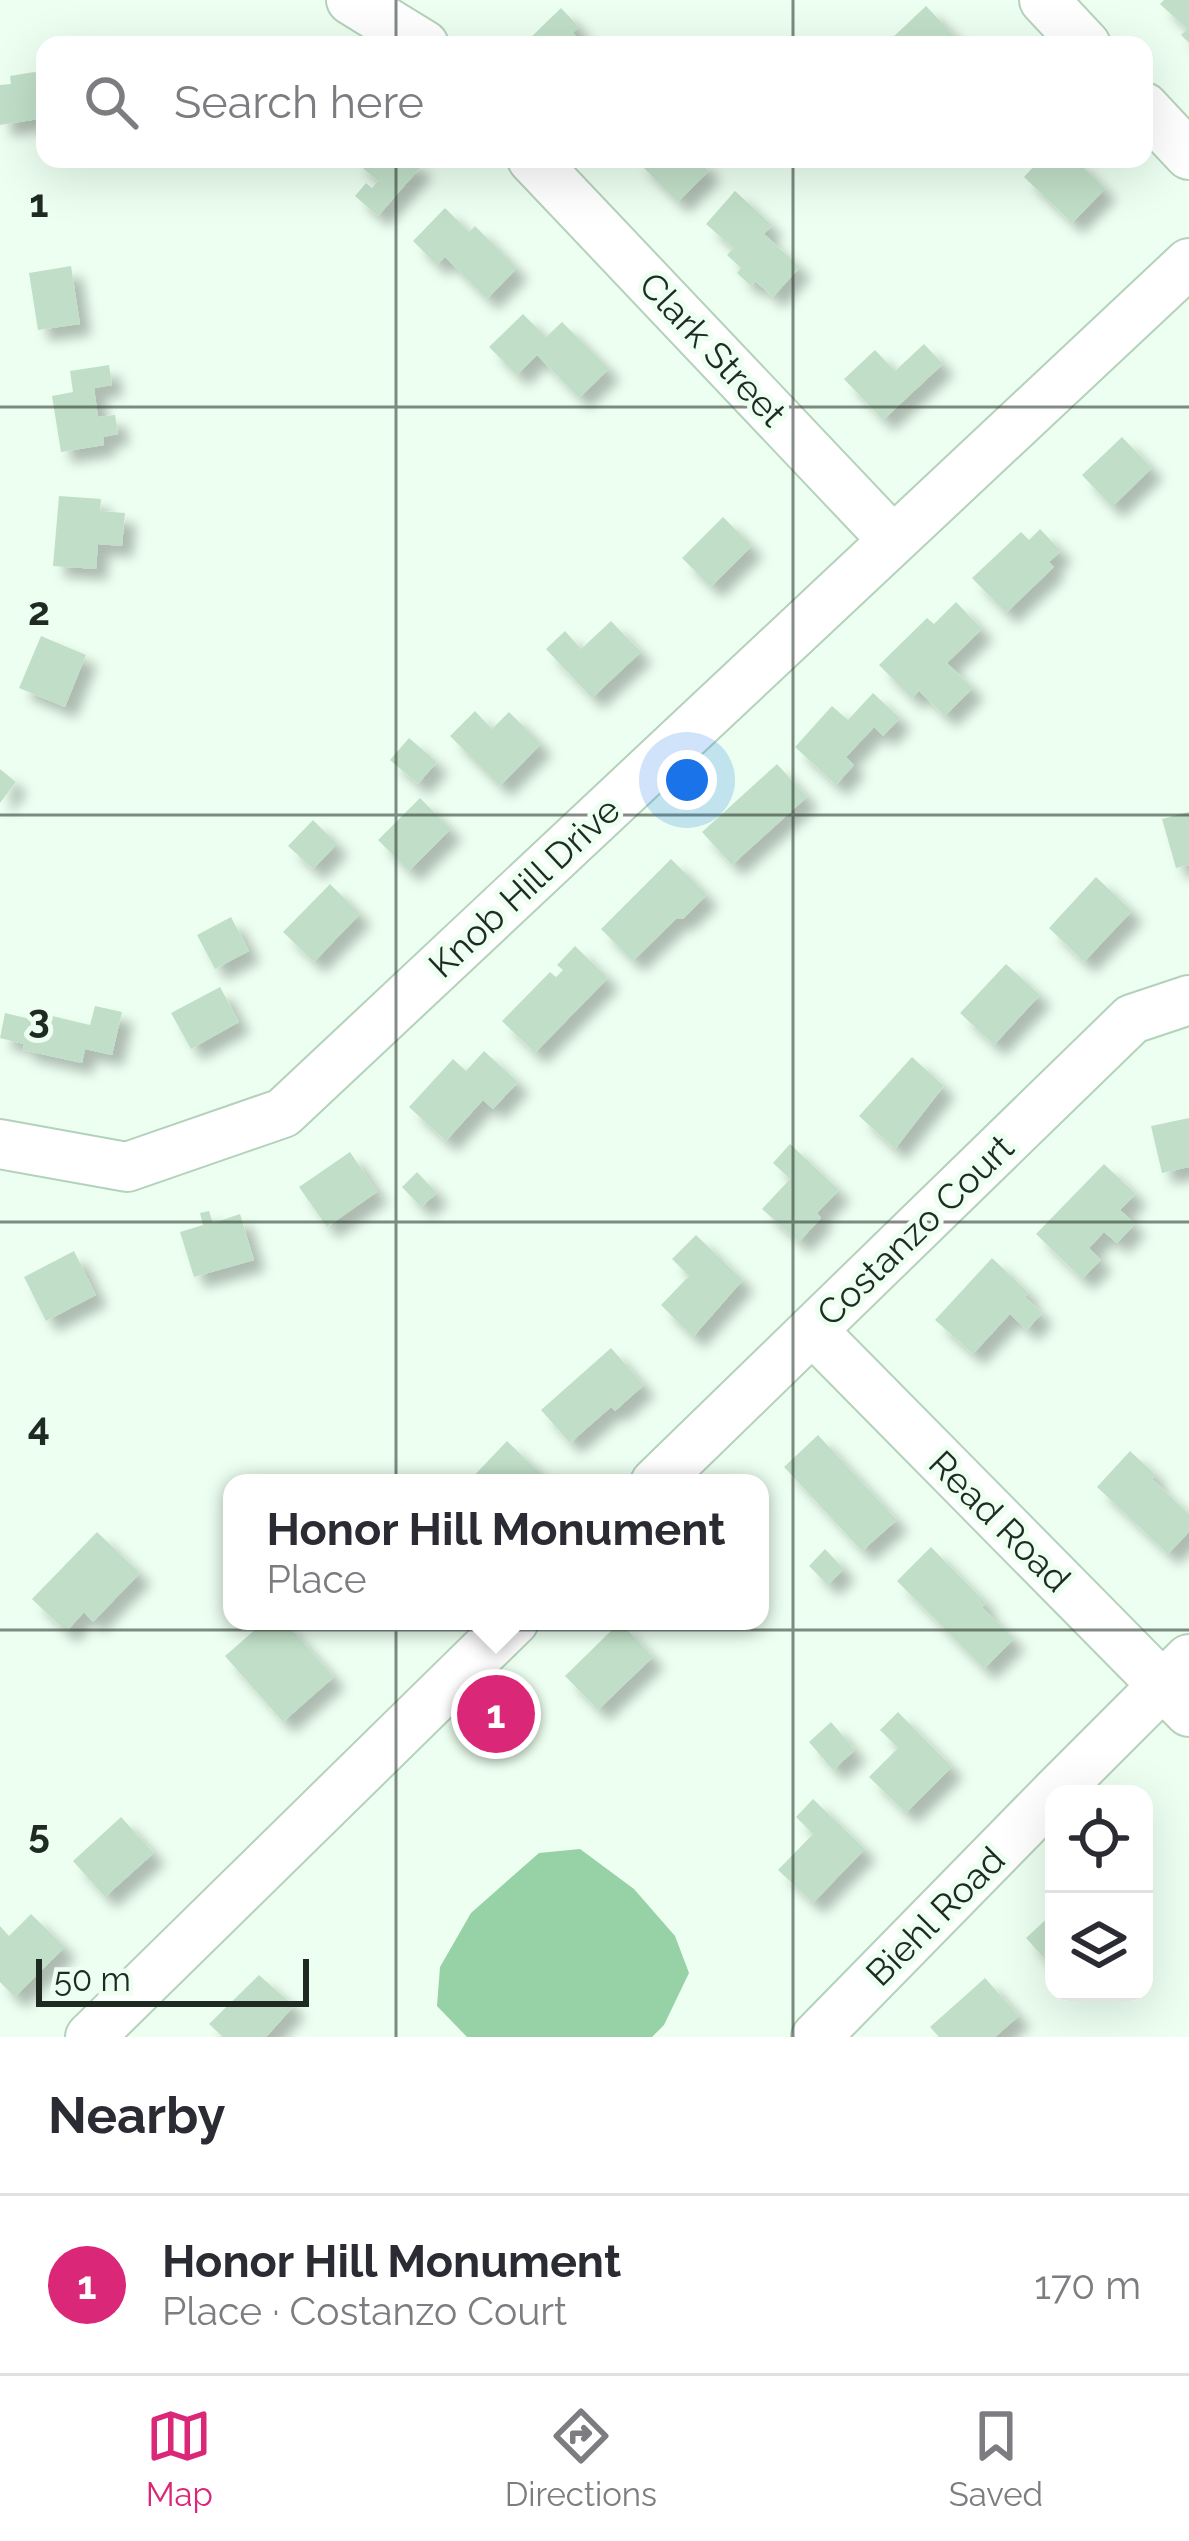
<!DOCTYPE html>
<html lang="en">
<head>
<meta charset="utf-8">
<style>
	body { margin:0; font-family:Raleway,sans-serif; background:#f2f2f3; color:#2b2b33 }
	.controls { position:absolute; right:36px; bottom:36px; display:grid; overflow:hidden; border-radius:24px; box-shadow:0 12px 48px #0002 }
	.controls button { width:108px; height:108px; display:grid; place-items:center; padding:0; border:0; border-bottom:3px solid #e1e1e2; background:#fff; color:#2b2b33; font:60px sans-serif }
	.scale { position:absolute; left:36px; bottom:30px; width:273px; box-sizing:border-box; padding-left:12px; border:6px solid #1f2b22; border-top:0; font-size:33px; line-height:42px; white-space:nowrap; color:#1f2b22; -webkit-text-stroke:9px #ecfff0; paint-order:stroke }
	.you { position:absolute; left:687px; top:780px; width:42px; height:42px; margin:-30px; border:9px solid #fff; border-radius:50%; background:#1a73e8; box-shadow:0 0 0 18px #1a73e833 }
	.badge { display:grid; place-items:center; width:78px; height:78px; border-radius:50%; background:#db2777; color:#fff; font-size:39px; font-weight:700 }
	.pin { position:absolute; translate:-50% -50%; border:6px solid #fff; box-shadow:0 3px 12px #0006 }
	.popup { position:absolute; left:223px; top:1474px; width:546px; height:156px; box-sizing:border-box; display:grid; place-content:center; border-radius:24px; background:#fff; filter:drop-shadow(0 3px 9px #0005); font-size:39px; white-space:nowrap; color:#7c7c81 }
	.popup b { font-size:45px; color:#2b2b33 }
	.popup::after { content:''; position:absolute; left:50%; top:100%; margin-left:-24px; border:24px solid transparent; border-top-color:#fff }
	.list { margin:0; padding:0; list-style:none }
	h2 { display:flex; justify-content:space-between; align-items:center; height:156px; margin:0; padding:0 48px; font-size:51px }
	h2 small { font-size:39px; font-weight:400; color:#7c7c81 }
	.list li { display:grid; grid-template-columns:78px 1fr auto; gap:36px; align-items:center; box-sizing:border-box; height:180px; padding:0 48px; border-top:3px solid #e1e1e2 }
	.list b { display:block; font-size:45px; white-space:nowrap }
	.list p { margin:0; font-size:39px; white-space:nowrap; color:#7c7c81 }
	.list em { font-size:39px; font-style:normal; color:#7c7c81 }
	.icon { flex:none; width:66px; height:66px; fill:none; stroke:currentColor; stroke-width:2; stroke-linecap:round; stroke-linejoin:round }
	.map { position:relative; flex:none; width:1189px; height:2037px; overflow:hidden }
	.search { position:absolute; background:#fff; box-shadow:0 12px 48px #0002; left:36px; right:36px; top:36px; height:132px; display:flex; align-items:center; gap:30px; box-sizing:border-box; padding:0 42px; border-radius:24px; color:#7c7c81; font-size:45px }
	.sheet { height:336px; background:#fff }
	nav { display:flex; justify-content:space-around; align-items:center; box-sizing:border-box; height:168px; border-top:3px solid #e1e1e2; background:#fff; font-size:33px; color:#7c7c81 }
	nav a { display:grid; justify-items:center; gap:6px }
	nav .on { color:#db2777 }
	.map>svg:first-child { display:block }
</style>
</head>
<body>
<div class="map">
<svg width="1189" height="2037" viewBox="0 0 1189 2037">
	<defs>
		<filter id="shadow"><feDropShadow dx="11" dy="11" stdDeviation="6" flood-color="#0004"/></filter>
	</defs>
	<rect width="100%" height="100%" fill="#ecfff0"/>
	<path fill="#97d1a6" d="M580,1849L634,1889L675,1936L689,1973L664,2025L652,2037H467L437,2006L440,1967L471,1913L539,1853Z"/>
	<path fill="#c1dfc8" filter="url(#shadow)" d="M1164,0H1189V43L1181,35L1187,29L1160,4Z
		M926,6L963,45H895L890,40Z
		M561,8L579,27L573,33L585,45H530L526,42Z
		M34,72L45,76V118L0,125V85L11,84L10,76Z
		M352,159H412L421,167L378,216L355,196L366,183L372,188L378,181Z
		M635,159H706L702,164L709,171L678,202Z
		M1041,159H1075L1105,189L1072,223L1024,177Z
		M735,191L772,225L764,234L800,267L773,297L755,281L751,286L737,273L741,268L727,255L733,248L706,224Z
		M445,208L469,232L475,226L517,268L487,299L445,257L437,265L413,241Z
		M71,266L80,324L38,330L29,273Z
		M523,314L546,337L562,322L609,369L579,398L537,355L517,375L489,347Z
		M924,344L943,364L883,420L844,379L875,350L895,371Z
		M109,365L112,385L94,388L98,417L115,415L118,434L103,437L104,445L61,452L52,396L73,392L70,371Z
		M1122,437L1152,468L1112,507L1082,475Z
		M59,496L101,499L100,511L125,513L122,546L98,544L96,569L53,566Z
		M723,517L752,546L711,587L682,558Z
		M1040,529L1061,551L1049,562L1054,567L1006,613L972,578L1021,532L1029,540Z
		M956,602L982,629L947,663L973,688L945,716L919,691L912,698L879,665L927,618L934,624Z
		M611,621L641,652L592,698L546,649L565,631L581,649Z
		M41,636L86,655L65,707L19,688Z
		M873,693L900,718L883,736L874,727L846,757L854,765L836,785L795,747L832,706L848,720Z
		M475,711L492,729L509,712L541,744L500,786L450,736Z
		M409,738L437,762L418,784L390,760Z
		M777,764L807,797L732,865L702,832Z
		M0,769L16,782L0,803Z
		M420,798L451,829L409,871L378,840Z
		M1189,812V865L1176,868L1162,819Z
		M313,820L337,844L313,869L288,846Z
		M671,859L707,895L683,919L677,918L633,961L601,929Z
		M1096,877L1132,911L1084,962L1049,928Z
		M330,884L360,914L314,962L283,932Z
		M231,917L249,951L215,969L197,935Z
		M575,946L608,978L535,1053L502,1021L550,972L556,977L563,970L557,965Z
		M1006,964L1040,995L994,1045L960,1013Z
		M220,987L239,1022L191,1049L171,1013Z
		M95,1006L122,1012L112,1055L85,1049L82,1063L23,1050L24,1044L0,1038L5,1013L30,1019L31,1011L90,1025Z
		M484,1051L518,1082L493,1109L483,1100L446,1141L409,1107L453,1059L466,1071Z
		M912,1057L944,1086L895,1149L859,1116Z
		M1189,1118V1167L1162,1173L1151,1126Z
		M790,1144L839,1190L817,1213L821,1218L799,1242L762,1209L790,1179L773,1163Z
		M350,1152L377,1192L327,1227L299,1187Z
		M1104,1164L1136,1194L1120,1210L1135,1224L1117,1243L1104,1232L1089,1248L1101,1260L1082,1279L1036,1234Z
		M417,1172L437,1193L421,1207L402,1187Z
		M209,1211L213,1223L240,1214L254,1260L194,1277L180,1232L203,1225L200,1213Z
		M696,1235L743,1280L693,1337L661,1305L689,1276L672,1259Z
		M74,1251L96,1295L46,1321L24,1277Z
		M992,1258L1029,1293L1025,1297L1042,1313L1027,1330L1010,1314L973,1354L935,1320Z
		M611,1348L644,1385L615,1411L611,1407L570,1443L541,1410Z
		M818,1435L897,1520L862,1551L784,1467Z
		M507,1441L539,1472L528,1483H467Z
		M1130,1451L1156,1475L1152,1479L1189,1514V1532L1168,1554L1097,1487Z
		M97,1532L140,1573L93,1622L84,1612L66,1632L32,1599Z
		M931,1547L986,1603L982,1607L1014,1639L984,1669L897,1581Z
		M825,1549L844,1569L828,1585L809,1566Z
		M265,1621H284L334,1677L283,1722L225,1656Z
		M620,1622L653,1657L598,1710L565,1676Z
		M898,1712L952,1767L906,1813L869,1777L898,1748L880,1730Z
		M831,1722L855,1750L833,1770L809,1742Z
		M813,1799L865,1849L813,1903L778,1870L813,1834L796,1817Z
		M121,1817L154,1853L105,1897L73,1861Z
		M1054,1912V1969L1026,1938Z
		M31,1914L65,1947L15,1997L0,1982V1926L9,1936Z
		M259,1975L294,2006L266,2037H223L209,2024Z
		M985,1978L1019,2016L995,2037H939L930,2027Z"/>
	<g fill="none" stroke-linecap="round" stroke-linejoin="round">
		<g stroke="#b4d2bb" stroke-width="52">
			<path id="minor" d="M351,0L424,45
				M1044,0L1086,45
				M1144,107L1189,155
				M532,159L893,540
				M0,1144L127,1167L283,1113L1189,263
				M812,1330L1189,1712
				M655,1483L1132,1019L1189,1000
				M1054,1794L1189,1659
				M90,2037L514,1621
				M816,2037L1054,1794"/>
		</g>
		<use href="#minor" stroke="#fff" stroke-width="48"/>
	</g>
	<path fill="none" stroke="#1f2b22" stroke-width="3" stroke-opacity="0.55" d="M396,0V45M793,0V45M396,159V2037M793,159V2037M0,407H1189M0,815H1189M0,1222H1189M0,1630H1189"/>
	<g text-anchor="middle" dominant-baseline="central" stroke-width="10" stroke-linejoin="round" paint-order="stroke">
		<g font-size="36" fill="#1f2b22" stroke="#ecfff0">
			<text transform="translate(713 349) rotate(47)">Clark Street</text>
			<text transform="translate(524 887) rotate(-43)">Knob Hill Drive</text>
			<text transform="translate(915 1230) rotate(-44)">Costanzo Court</text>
			<text transform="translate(1000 1521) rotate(45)">Read Road</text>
			<text transform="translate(935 1916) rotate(-45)">Biehl Road</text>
		</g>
	</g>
	<g font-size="39" text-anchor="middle" font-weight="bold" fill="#1f2b22" stroke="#ecfff0" stroke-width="10" stroke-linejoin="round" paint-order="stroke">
		<text x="39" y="217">1</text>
		<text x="39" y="625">2</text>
		<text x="39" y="1032">3</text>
		<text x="39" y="1440">4</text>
		<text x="39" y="1847">5</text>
	</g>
</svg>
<div class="controls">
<button><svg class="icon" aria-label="locate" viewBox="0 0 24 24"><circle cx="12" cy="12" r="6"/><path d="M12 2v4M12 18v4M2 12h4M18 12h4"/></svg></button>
<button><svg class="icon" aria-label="layers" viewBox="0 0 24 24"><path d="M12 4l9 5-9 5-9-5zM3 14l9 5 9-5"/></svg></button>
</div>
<div class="scale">50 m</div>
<div class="you"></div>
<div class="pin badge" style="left:496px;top:1714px">1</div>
<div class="popup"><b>Honor Hill Monument</b>Place</div>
<div class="search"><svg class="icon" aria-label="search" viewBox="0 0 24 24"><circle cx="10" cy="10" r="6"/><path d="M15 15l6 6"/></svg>Search here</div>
</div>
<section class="sheet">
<h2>Nearby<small></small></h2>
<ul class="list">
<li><span class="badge">1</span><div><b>Honor Hill Monument</b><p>Place · Costanzo Court</p></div><em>170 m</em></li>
</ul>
</section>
<nav>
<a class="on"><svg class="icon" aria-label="map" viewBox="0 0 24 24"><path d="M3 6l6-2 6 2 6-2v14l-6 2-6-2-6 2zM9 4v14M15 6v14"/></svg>Map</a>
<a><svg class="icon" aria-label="directions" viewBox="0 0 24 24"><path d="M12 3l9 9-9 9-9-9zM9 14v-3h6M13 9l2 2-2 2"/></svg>Directions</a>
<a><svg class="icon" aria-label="saved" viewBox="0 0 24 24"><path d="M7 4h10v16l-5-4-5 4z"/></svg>Saved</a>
</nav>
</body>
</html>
